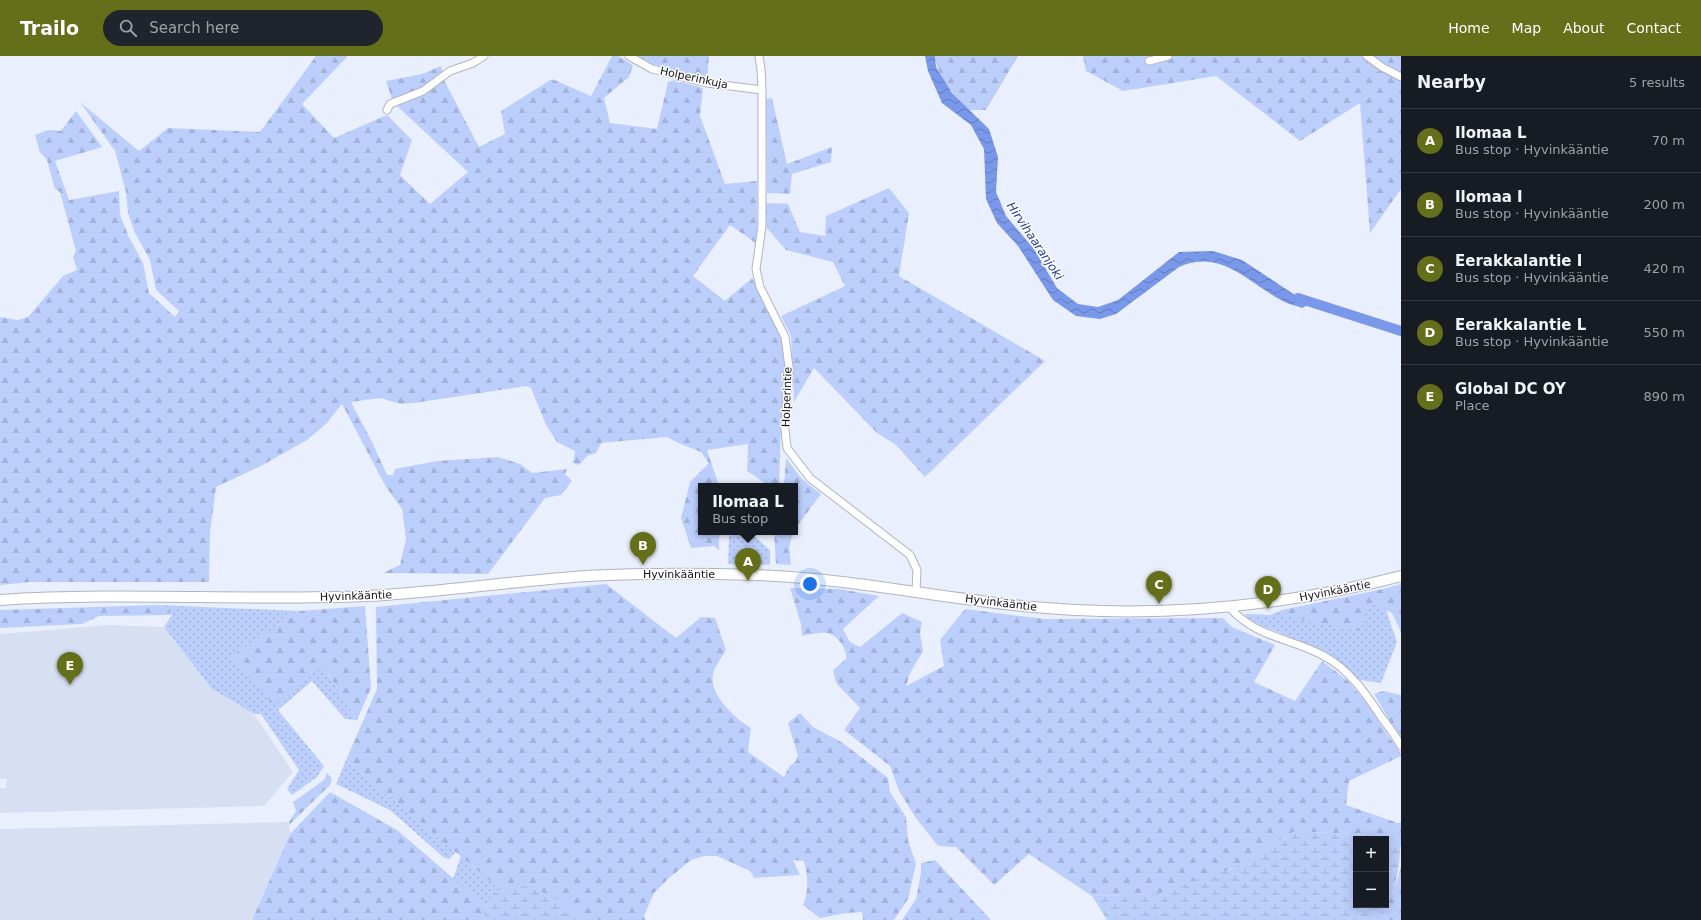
<!DOCTYPE html>
<html lang="en">
<head>
<meta charset="utf-8">
<style>
	body { margin:0; font-family:"DejaVu Sans",sans-serif; background:#20242c; color:#f1f3f6 }
	.controls { position:absolute; right:12px; bottom:12px; display:grid; overflow:hidden; border-radius:0px; box-shadow:0 2px 10px #0003 }
	.controls button { width:36px; height:36px; display:grid; place-items:center; padding:0; border:0; border-bottom:1px solid #363941; background:#171b24; color:#f1f3f6; font:20px sans-serif }
	.you { position:absolute; left:810px; top:528px; width:14px; height:14px; margin:-10px; border:3px solid #fff; border-radius:50%; background:#1a73e8; box-shadow:0 0 0 6px #1a73e833 }
	.badge { display:grid; place-items:center; width:26px; height:26px; border-radius:50%; background:#636f19; color:#fff; font-size:13px; font-weight:700 }
	.pin { position:absolute; translate:-50% -33px; filter:drop-shadow(0 1px 2px #0008) }
	.pin::after { content:''; position:absolute; top:21px; width:14px; height:12px; background:inherit; clip-path:polygon(0 0,100% 0,50% 100%) }
	.popup { position:absolute; left:698px; top:427px; width:100px; height:52px; box-sizing:border-box; display:grid; place-content:center; border-radius:0px; background:#171b24; filter:drop-shadow(0 1px 3px #0005); font-size:13px; white-space:nowrap; color:#9ea1a6 }
	.popup b { font-size:15px; color:#f1f3f6 }
	.popup::after { content:''; position:absolute; left:50%; top:100%; margin-left:-8px; border:8px solid transparent; border-top-color:#171b24 }
	.list { margin:0; padding:0; list-style:none }
	h2 { display:flex; justify-content:space-between; align-items:center; height:52px; margin:0; padding:0 16px; font-size:17px }
	h2 small { font-size:13px; font-weight:400; color:#9ea1a6 }
	.list li { display:grid; grid-template-columns:26px 1fr auto; gap:12px; align-items:center; box-sizing:border-box; height:64px; padding:0 16px; border-top:1px solid #363941 }
	.list b { display:block; font-size:15px; white-space:nowrap }
	.list p { margin:0; font-size:13px; white-space:nowrap; color:#9ea1a6 }
	.list em { font-size:13px; font-style:normal; color:#9ea1a6 }
	.icon { flex:none; width:22px; height:22px; fill:none; stroke:currentColor; stroke-width:2; stroke-linecap:round; stroke-linejoin:round }
	.map { position:relative; flex:none; width:1401px; height:864px; overflow:hidden }
	header { display:flex; align-items:center; gap:24px; box-sizing:border-box; height:56px; padding:0 20px; background:#636f19; color:#fff }
	header strong { font-size:19px }
	nav { display:flex; gap:22px; margin-inline-start:auto; font-size:14px }
	.search { width:280px; height:36px; background:#20242c; display:flex; align-items:center; gap:10px; box-sizing:border-box; padding:0 14px; border-radius:22px; color:#9ea1a6; font-size:15px }
	main { display:flex }
	aside { flex:1; background:#171b24 }
	.map>svg:first-child { display:block }
</style>
</head>
<body>
<header>
<strong>Trailo</strong>
<div class="search"><svg class="icon" aria-label="search" viewBox="0 0 24 24"><circle cx="10" cy="10" r="6"/><path d="M15 15l6 6"/></svg>Search here</div>
<nav><a>Home</a><a>Map</a><a>About</a><a>Contact</a></nav>
</header>
<main>
<div class="map">
<svg width="1401" height="864" viewBox="0 0 1401 864">
	<defs>
		<pattern id="grass-dots" width="8" height="8" patternUnits="userSpaceOnUse"><rect width="8" height="8" fill="#bccffc"/><path d="M2 2h.1M6 6h.1" fill="none" stroke="#a1b1d7" stroke-width="1.8" stroke-linecap="round"/></pattern>
		<pattern id="forest-firs" width="22" height="20" patternUnits="userSpaceOnUse"><rect width="22" height="20" fill="#bccffc"/><path d="M5 1l3.5 6h-7zM16 11l3.5 6h-7z" fill="#a1b1d7"/></pattern>
		<pattern id="wetland-marsh" width="20" height="14" patternUnits="userSpaceOnUse"><rect width="20" height="14" fill="#bccffc"/><path d="M1 5h8M5 5V1M11 12h8M15 12V8" fill="none" stroke="#a1b1d7"/></pattern>
		<pattern id="water-waves" width="16" height="10" patternUnits="userSpaceOnUse"><rect width="16" height="10" fill="#7a98e9"/><path d="M0 5q4-4 8 0t8 0" fill="none" stroke="#637bbc"/></pattern>
	</defs>
	<rect width="100%" height="100%" fill="#eaeffd"/>
	<path fill="#d7e0f3" d="M109,569L164,571L210,631L254,658L293,716L264,750L0,757V732H6V723H0V578Z
		M289,766L290,778L252,864H0V773Z"/>
	<path fill="url(#grass-dots)" d="M737,476L752,478L770,494V509L728,508L729,480Z
		M1368,546L1386,554L1397,586L1381,627L1360,624L1328,597L1260,569L1246,561V558L1270,559L1282,554V560Z
		M158,549L299,555L229,602L323,609L357,664L345,663L312,625L278,654L324,710L317,721L292,739L287,733L299,714L261,658H254L211,632L164,571L172,559L168,553Z
		M346,704L456,796L449,803L443,801L390,754L336,728Z
		M461,800L501,834L497,835L486,851L453,823Z"/>
	<path fill="url(#forest-firs)" d="M316,0H346L347,1L302,48L334,82L387,59L412,84L400,119L430,148L468,116L397,50L425,38L444,24L479,91L505,78L501,55L552,23L591,40L612,0H618L633,9L629,21L604,42L610,67L657,73L668,26L675,24L703,32L700,60L725,128L757,125V188L730,169L693,220L725,245L752,222L782,282L786,311L781,371L779,430H769L747,415L748,388L707,394L719,430H701V476H723L719,482V494L714,490L691,492L681,462L690,426L709,407L701,396L676,386L667,381L601,387L596,397L587,400L579,409L573,407L575,395L557,386L546,369L531,332L526,330L414,347L401,348L380,342L351,346L371,384L387,419H393L395,413L437,405L498,401L520,408L532,417L567,413L565,418L572,425L561,439L545,442L488,518L383,517L400,509L406,483L402,453L386,431L342,348L326,368L307,384L261,410L216,431L210,477L209,526H29L0,529V261L17,264L28,261L63,220L77,214L73,201L76,195L60,136L55,133L47,104L40,96L35,79L48,74L61,75L76,55L102,91L55,105L69,144L119,135L120,159L129,181L143,207L149,237L175,261L179,255L156,234L150,204L135,177L128,157L126,136L115,95L80,46L139,95L168,72L260,76Z
		M637,0H709L707,24L652,8Z
		M935,0H1018L986,54H969C954,39 937,22 935,0Z
		M1083,0H1401V133L1370,177L1360,47L1300,85L1216,20L1123,35L1086,15Z
		M441,10L443,17L422,32L392,43L386,25L422,18Z
		M772,42L787,108L832,91L831,106L792,118L790,138L767,137L766,43Z
		M889,132L909,157L899,220L1045,305L925,421L896,389L877,377L814,312L794,346L791,280L781,260L845,230L833,206L786,194L765,170L766,147L788,148L800,176L825,180L826,160Z
		M786,402L801,422L821,438L795,473V430H784Z
		M774,476H793L789,492L791,509L776,508Z
		M606,528L676,582L701,561L715,562L726,594C722,601 714,611 713,619C709,639 735,662 751,672L748,696L784,721L789,711L796,705L798,700L788,667L800,657L813,671L843,687L888,722L890,736L906,761L908,784L916,808L908,843L894,864H863L862,856L846,857L820,862L803,849C809,834 808,821 804,805L793,804L800,819L754,822L750,815L717,800H704L691,804L668,823L654,837L644,860L646,864H579C569,851 542,833 526,831C518,830 509,832 501,834L346,704L377,633L376,551Z
		M1401,528V576L1392,557L1368,547L1361,575L1282,560V554L1383,533Z
		M790,532L839,533L879,540L843,573L850,586L860,591L902,557L922,566L920,578L923,595L910,617L906,630L944,610L940,584L965,553L1045,563L1223,562L1232,571L1275,589L1254,626L1295,645L1322,605L1348,625L1365,645L1401,698V700L1349,725L1346,749L1398,767L1401,766V791L1388,780L1295,775L1229,814L1159,838L1092,840L1029,798L994,829L956,791L938,790L916,762L899,735L890,710L844,674L860,652L836,627L833,614L846,603C847,592 837,578 826,577C819,576 809,579 802,580L801,568Z
		M158,549L168,553L172,559L99,560L82,568L0,572V554Z
		M365,550L371,632L357,664L323,609L274,649L228,602L299,555Z
		M1383,635L1401,639V684L1374,638Z
		M327,717L332,722L330,729L289,769V766L296,755L293,746L324,724Z
		M330,736L397,774L502,864H252L290,778Z
		M935,804L991,864H902L916,843L921,817V807Z
		M1401,810V864H1372C1390,852 1396,830 1401,810Z"/>
	<path fill="url(#wetland-marsh)" fill-rule="evenodd" d="M1295,775L1388,780C1392,782 1398,784 1400,789C1401,801 1396,835 1389,846C1385,853 1379,860 1372,864H1107L1092,840L1159,838L1203,821L1229,814ZM1356,783H1386V849H1356Z
		M511,831C516,831 523,830 527,831C546,835 567,849 579,864H484C485,855 489,839 498,835C502,833 507,832 511,831Z"/>
	<path fill="url(#water-waves)" d="M925,0H935L936,11L952,37L989,73L998,101L996,136L1006,160L1034,193L1057,232L1078,248L1098,251L1118,244L1179,196L1213,195L1242,204L1295,239L1312,247L1302,252C1295,249 1287,248 1281,244C1248,226 1220,192 1179,211L1116,258L1100,263L1076,260L1053,244L1018,190L997,167L986,143L984,93L971,69L942,47L928,15Z"/>
	<g fill="none" stroke-linecap="round" stroke-linejoin="round">
		<path stroke="#7a98e9" stroke-width="10" d="M1298,242L1401,275"/>
		<g stroke="#afb4c1" stroke-width="9">
			<path id="minor" d="M629,0L652,13L707,27L762,34
				M759,0L761,13L762,34V170L756,213L760,231L785,281L789,311L785,373L787,392L810,422L910,499L917,514L916,535
				M1367,0L1382,11L1401,21
				M1149,5L1168,0
				M387,54L390,48L423,35L450,15L473,7L484,0
				M1230,552C1257,582 1291,582 1324,600C1350,614 1366,638 1382,662C1389,671 1396,680 1401,690"/>
		</g>
		<g stroke="#afb4c1" stroke-width="12">
			<path id="highway" d="M0,544C123,536 245,545 368,540C441,536 513,525 586,520C643,517 699,517 756,519C846,522 933,541 1023,550C1150,563 1277,552 1401,520"/>
		</g>
		<use href="#minor" stroke="#fff" stroke-width="7"/>
		<use href="#highway" stroke="#fff" stroke-width="10"/>
	</g>
	<g text-anchor="middle" dominant-baseline="central" stroke-width="3" stroke-linejoin="round" paint-order="stroke">
		<g font-size="11" fill="#121419" stroke="#fdfdfd">
			<text transform="translate(694 22) rotate(12)">Holperinkuja</text>
			<text transform="translate(787 341) rotate(-88)">Holperintie</text>
			<text x="679" y="518">Hyvinkääntie</text>
			<text transform="translate(1335 535) rotate(-11)">Hyvinkääntie</text>
			<text transform="translate(356 540) rotate(-2)">Hyvinkääntie</text>
			<text transform="translate(1001 547) rotate(7)">Hyvinkääntie</text>
		</g>
		<g font-size="12" font-style="italic" fill="#233a98" stroke="#fdfdfd">
			<text transform="translate(1035 185) rotate(56)">Hirvihaaranjoki</text>
		</g>
	</g>
</svg>
<div class="controls">
<button>+</button>
<button>−</button>
</div>
<div class="you"></div>
<div class="pin badge" style="left:748px;top:525px">A</div>
<div class="popup"><b>Ilomaa L</b>Bus stop</div>
<div class="pin badge" style="left:643px;top:509px">B</div>
<div class="pin badge" style="left:1159px;top:548px">C</div>
<div class="pin badge" style="left:1268px;top:553px">D</div>
<div class="pin badge" style="left:70px;top:629px">E</div>
</div>
<aside>
<h2>Nearby<small>5 results</small></h2>
<ul class="list">
<li><span class="badge">A</span><div><b>Ilomaa L</b><p>Bus stop · Hyvinkääntie</p></div><em>70 m</em></li>
<li><span class="badge">B</span><div><b>Ilomaa I</b><p>Bus stop · Hyvinkääntie</p></div><em>200 m</em></li>
<li><span class="badge">C</span><div><b>Eerakkalantie I</b><p>Bus stop · Hyvinkääntie</p></div><em>420 m</em></li>
<li><span class="badge">D</span><div><b>Eerakkalantie L</b><p>Bus stop · Hyvinkääntie</p></div><em>550 m</em></li>
<li><span class="badge">E</span><div><b>Global DC OY</b><p>Place</p></div><em>890 m</em></li>
</ul>
</aside>
</main>
</body>
</html>
